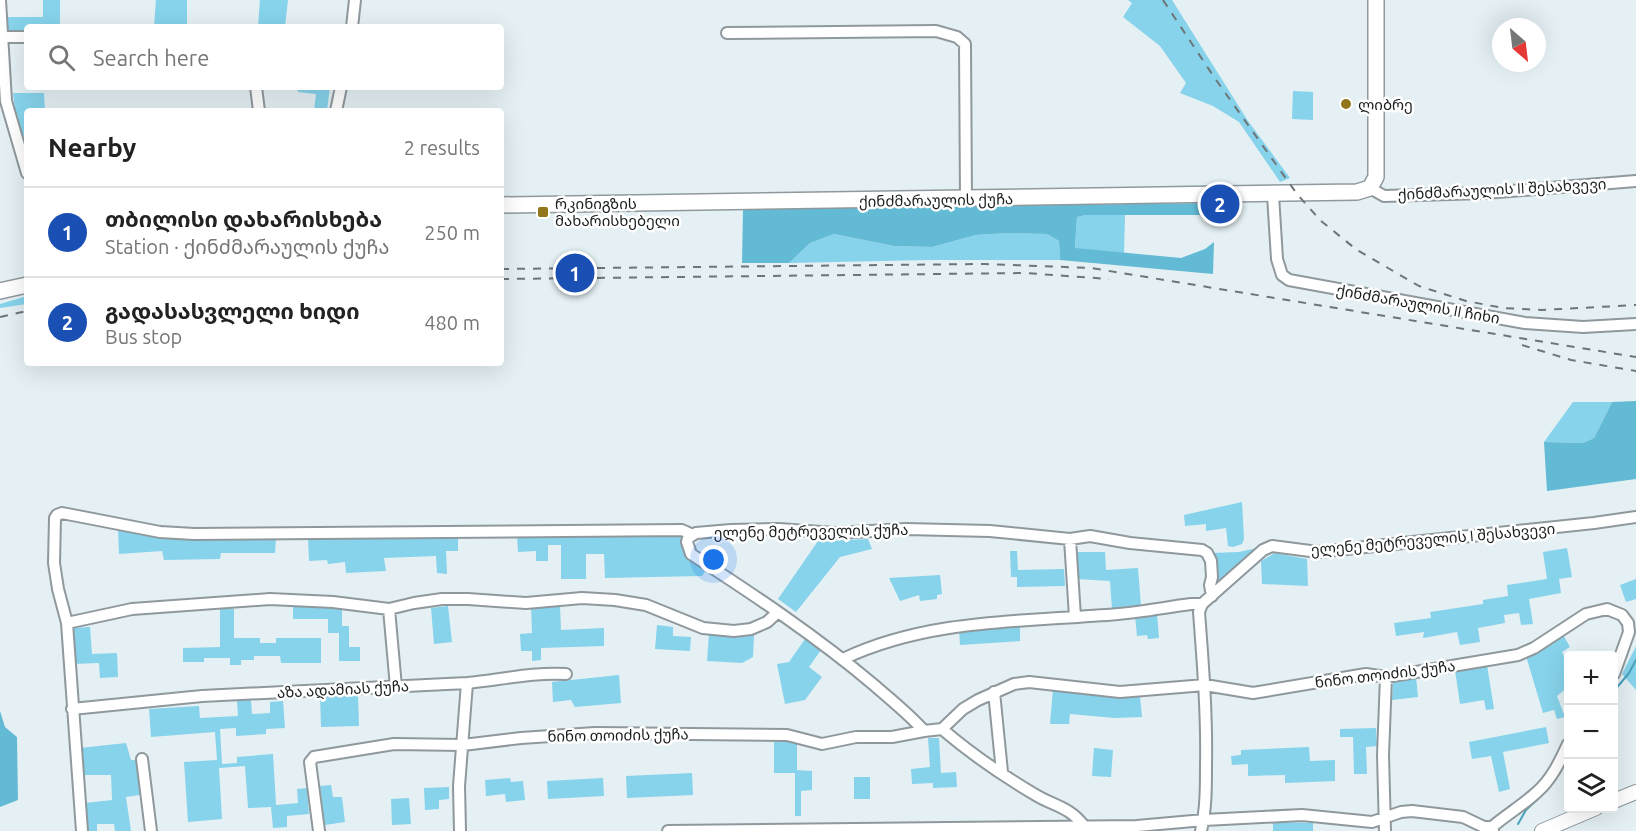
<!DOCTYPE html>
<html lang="en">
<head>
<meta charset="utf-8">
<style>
	body { margin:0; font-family:Ubuntu,"Noto Sans Georgian",sans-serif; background:#f2f2f2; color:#222 }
	.controls { position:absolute; right:18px; bottom:18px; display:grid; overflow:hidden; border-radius:6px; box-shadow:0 6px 24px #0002 }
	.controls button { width:54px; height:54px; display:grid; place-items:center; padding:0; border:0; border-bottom:2px solid #e0e0e0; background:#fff; color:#222; font:30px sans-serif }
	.compass { position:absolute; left:1492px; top:18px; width:54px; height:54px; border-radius:50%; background:#fff; box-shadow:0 6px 24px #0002; rotate:152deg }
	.you { position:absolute; left:714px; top:560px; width:21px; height:21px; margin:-15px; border:4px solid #fff; border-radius:50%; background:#1a73e8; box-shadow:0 0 0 9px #1a73e833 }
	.badge { display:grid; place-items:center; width:39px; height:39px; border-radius:50%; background:#91761c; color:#fff; font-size:20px; font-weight:700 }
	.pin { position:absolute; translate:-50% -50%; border:3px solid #fff; box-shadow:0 2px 6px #0006 }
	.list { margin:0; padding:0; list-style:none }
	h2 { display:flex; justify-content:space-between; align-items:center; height:78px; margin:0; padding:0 24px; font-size:26px }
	h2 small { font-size:20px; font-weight:400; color:#767676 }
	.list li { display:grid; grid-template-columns:39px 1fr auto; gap:18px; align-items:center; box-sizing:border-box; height:90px; padding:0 24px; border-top:2px solid #e0e0e0 }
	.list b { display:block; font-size:22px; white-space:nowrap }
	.list p { margin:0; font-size:20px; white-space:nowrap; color:#767676 }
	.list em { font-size:20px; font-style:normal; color:#767676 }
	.icon { flex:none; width:33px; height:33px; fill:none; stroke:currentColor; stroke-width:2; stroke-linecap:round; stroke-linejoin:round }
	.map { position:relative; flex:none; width:1636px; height:831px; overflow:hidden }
	.search { position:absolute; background:#fff; box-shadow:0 6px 24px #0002; left:24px; top:24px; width:480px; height:66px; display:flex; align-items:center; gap:15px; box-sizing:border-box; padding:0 21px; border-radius:6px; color:#767676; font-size:22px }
	.panel { position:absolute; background:#fff; box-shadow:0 6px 24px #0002; left:24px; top:108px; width:480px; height:258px; border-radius:6px }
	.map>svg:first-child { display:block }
</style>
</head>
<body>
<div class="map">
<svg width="1636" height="831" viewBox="0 0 1636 831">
	<rect width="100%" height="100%" fill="#e4f0f4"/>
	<path fill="#86d3eb" d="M43,0H60V27H27V32H7V17H43Z
		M156,0H187V27H154Z
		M260,0H288L285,27H258Z
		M1128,0H1172L1248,121L1290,178L1280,182L1239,122L1213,106L1180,93L1186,83L1160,46L1123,17L1132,3Z
		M298,87H330L327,111L314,110L316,94L298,92Z
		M1293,91L1313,92V120L1292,119Z
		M13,93H44L45,110L70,109V111H27V135L23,136L15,111Z
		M1086,215H1125L1124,253L1075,249L1077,217Z
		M1007,233L1047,234L1059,241L1060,260H929L789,263L810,243L834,234L894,246L932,247L976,235Z
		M27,296V304L0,308V304Z
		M1573,402H1612L1594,438L1583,443L1544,442Z
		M1242,502L1244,539L1242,544L1233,547L1228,546L1226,528L1206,531V524L1185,526L1184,515Z
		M118,528L276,538L275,553H221L220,559L164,560L162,551L119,554Z
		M681,533L685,536C674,551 696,561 707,569L702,576L605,578L604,554H586V579H561V545H548V561H536V551L518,552L517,536Z
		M458,535V551H446L447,574L437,573L436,556L384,558L386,571L346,573L345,562L328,564L327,560L309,561L308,537Z
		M868,539L872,549L840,557L796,612L778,599L818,541Z
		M1257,548L1215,589L1211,553L1239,552Z
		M1567,548L1572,577L1559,579L1561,593L1529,599L1533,624L1521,625L1519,613L1504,615L1505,623L1478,628L1480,642L1460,645L1457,632L1423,638L1424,632L1396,636L1394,623L1431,618L1430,612L1483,604V600L1508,596L1507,585L1547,579L1543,552Z
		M1010,551H1017L1018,570L1064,569L1065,586L1017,587V577H1011Z
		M1078,552H1105L1106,570L1138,568L1141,606L1112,609L1110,581L1077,579Z
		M1275,553L1307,559L1308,586L1262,584L1261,561Z
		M1636,574V599L1626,602L1620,585L1636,579Z
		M940,575L942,594L937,595V599L920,601L919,595L900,601L889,578Z
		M560,605L561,630L604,628V646L541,648V660L532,661V651H521L520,634L532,633L531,606Z
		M293,606H342V626H349V647H360V661H339V633H328V619H293Z
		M448,606L452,642L434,644L431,608Z
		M220,609H234V638H260V643H276V638H321V663H281L280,656H254V660H241V665H230V658H204V662H183V648L220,647Z
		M1157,614L1159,638L1148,639L1147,635L1137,636L1135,616Z
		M657,625L673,627V636L691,637L690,651L655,649Z
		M1020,626V641L960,645L959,629Z
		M90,627L92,654L117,653L118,677L100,678L99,663L73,664L71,628Z
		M715,632L742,637L754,635L753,657L742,663L707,661L709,634Z
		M1562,633L1570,647L1562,652L1568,664V687L1557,696L1565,717L1557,719L1554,710L1543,713L1526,656Z
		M805,639L821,650L809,667L822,677L805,700L785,704L777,664L789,662Z
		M1636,646V690L1622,674Z
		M1487,665L1494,709L1486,710L1484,700L1460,704L1455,670Z
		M619,675L621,703L575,707L571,700L553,702L552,682Z
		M1416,677L1418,697L1392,700L1393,681Z
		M1053,689L1111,696L1140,697L1142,717L1115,718L1070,714L1069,724H1050Z
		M358,694L359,726L321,727L320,695Z
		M251,700L252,714L270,713V702L283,701L285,728L266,729V734L236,736V728L220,729L222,764L237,763V757L273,754L276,805L298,803L297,789L307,788L309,814L287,816V827L273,828L271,807L248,808L245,766L219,768L222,819L188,822L184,762L217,760L215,732L151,737L149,709L199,706L200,718L238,716L237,701Z
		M1546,727L1549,743L1503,752L1510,789L1499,792L1491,756L1472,759L1469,742Z
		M1376,728L1377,746L1366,747L1367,774H1354L1353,737H1340V729Z
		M928,738H939L941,773L956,772L957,787L933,788V783L912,784L911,769L930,767Z
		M774,742H797V770L812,771V790L801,791V816H795V773H774Z
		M126,743L131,760H138L140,795L126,797L131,831H115L114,824H97V831H87L85,803L112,800L111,775H82L80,748Z
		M1309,747L1310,761L1335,760V781L1285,783V775L1248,776V764L1232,765L1231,756L1241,755V750Z
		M1094,748L1113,750L1111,777L1092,776Z
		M692,773L693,795L627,798L626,776Z
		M854,777H870V799H854Z
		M510,778L511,782L523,781L525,800L506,802L505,794L486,796L485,780Z
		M603,778L604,796L548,799L547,781Z
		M331,785L333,797H342L345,822L325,825L320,786Z
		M449,787V799L439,800V809L425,810L424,788Z
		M409,798L411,824L392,825L391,799Z
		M1273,822L1313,823V831H1273Z"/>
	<path fill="#62bad4" d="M1216,203L1215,215H1086L1077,217L1075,248L1181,258L1205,249L1214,242L1213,274L1060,260L1059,241L1047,234L1007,233L976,235L932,247L894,246L834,234L810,243L789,263H742L743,209Z
		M1636,401V479L1547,491L1544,442L1583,443L1594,438L1612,402Z
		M0,711L5,727L17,737L18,800L0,807Z"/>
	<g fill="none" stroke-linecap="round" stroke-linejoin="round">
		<path stroke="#48a1bb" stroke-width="2" d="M1614,691L1629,673L1636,660
			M1550,785L1568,760
			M1518,824L1526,810L1545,792"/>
		<g stroke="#8f999d" stroke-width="14">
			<path id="minor" d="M0,0L6,101L27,173
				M352,27L355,0
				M727,33L936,31L957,37L965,44L966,199
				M2,37H27
				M256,87L259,111
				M336,111L341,87
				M1370,188L1384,196L1485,193L1636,181
				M1273,195L1277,259L1282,275L1289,280L1525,323L1583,327L1636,324
				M1070,539L1075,617
				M389,609L396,687
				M67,623L132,609L270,599L333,602L389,609L414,603L442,599H468L526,603L582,598L615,600L646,605L703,628L734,631L751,629L767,622L778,612
				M843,659C929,618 1026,622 1118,614C1143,612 1167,607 1191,604H1202
				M994,692L1002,772
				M72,709L202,696L467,683C500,680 532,672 566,674
				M942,729L963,709L978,700L1014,684L1029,682L1120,692L1205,685L1253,693L1366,674L1386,677L1518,655L1534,648L1586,614L1607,609L1622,615L1628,623L1629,632L1614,674
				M142,759L151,831
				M1084,826C1069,806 1053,806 1034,794C1002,775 970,753 942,729L924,731C909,714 891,700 874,685C816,636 754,595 691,554L687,542L688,538L696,533L731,530L779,529L835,533L906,529L990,531L1070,539L1090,536L1130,543L1202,550L1207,553L1211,561L1212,577L1210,585L1212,596
				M82,831L67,623L58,589L54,563L55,518L57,515L62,513L160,532L194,534L682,530L693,535
				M319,831L310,762L314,757L394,744L463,745L521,738L595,733L787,735L822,744L856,737H892L924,731
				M460,831L459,786L467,683
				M668,831L1137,826L1204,820L1302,815L1372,822L1401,812L1412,811L1463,817L1484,827H1492
				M1201,831C1206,809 1206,788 1206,766C1207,715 1203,664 1199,612L1202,604L1263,550L1272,546L1318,552L1594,523L1636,517
				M1385,831L1383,755L1386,677
				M1493,831L1492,827C1506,815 1523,805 1537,792C1552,779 1560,761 1568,744"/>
		</g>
		<g stroke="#8f999d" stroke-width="16">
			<path id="tertiary" d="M1614,801L1636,792
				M1542,831L1596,808"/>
		</g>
		<g stroke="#8f999d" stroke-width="18">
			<path id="secondary" d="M501,205L1357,192L1370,188L1376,177V0
				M0,291L27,285"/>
		</g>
		<use href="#minor" stroke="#fff" stroke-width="10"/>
		<use href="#tertiary" stroke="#fff" stroke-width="14"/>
		<use href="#secondary" stroke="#fff" stroke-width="15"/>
		<path stroke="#6e7578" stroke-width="2" stroke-dasharray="8 8" stroke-linecap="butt" d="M1163,0L1214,77L1297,194L1321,221L1357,250L1419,286L1466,301L1503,308L1542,310L1636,305
			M501,269L985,264L1091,268L1636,357
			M501,279L1025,273L1109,279
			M0,317L27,311
			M1522,345L1571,360L1636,371"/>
	</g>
	<g fill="#91761c" stroke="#fff" stroke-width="2">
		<circle cx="1346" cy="104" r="6"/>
		<rect x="537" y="206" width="12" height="12" rx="3"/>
	</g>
	<g text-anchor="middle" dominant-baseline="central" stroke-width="5" stroke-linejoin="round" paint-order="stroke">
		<g font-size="15" fill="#191d1e" stroke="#fff" text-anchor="start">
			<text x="1358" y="104">ლიბრე</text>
			<text x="555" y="203">რკინიგზის<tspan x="555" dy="17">მახარისხებელი</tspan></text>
		</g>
		<g font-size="15" fill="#191d1e" stroke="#fff">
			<text transform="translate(1502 189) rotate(-3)">ქინძმარაულის II შესახვევი</text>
			<text transform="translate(936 200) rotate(-1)">ქინძმარაულის ქუჩა</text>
			<text transform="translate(1418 304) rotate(10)">ქინძმარაულის II ჩიხი</text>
			<text transform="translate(811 531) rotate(-1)">ელენე მეტრეველის ქუჩა</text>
			<text transform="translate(1433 539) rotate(-5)">ელენე მეტრეველის I შესახვევი</text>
			<text transform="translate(1385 674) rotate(-7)">ნინო თოიძის ქუჩა</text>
			<text transform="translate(343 689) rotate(-3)">აზა ადამიას ქუჩა</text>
			<text transform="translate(618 735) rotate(-1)">ნინო თოიძის ქუჩა</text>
		</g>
	</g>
</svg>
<div class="controls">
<button>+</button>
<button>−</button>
<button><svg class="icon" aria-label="layers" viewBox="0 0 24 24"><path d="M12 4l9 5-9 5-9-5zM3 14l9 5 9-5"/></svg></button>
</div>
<svg class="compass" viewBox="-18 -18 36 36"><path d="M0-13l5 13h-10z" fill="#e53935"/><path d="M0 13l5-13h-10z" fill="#767676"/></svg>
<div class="you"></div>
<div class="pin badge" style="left:575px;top:273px;background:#1a4fb4">1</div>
<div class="pin badge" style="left:1220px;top:204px;background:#1a4fb4">2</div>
<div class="search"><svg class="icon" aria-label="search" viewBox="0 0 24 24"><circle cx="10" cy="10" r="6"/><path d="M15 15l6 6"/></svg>Search here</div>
<section class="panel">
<h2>Nearby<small>2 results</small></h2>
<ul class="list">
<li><span class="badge" style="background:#1a4fb4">1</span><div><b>თბილისი დახარისხება</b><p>Station · ქინძმარაულის ქუჩა</p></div><em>250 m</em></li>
<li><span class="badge" style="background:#1a4fb4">2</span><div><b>გადასასვლელი ხიდი</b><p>Bus stop</p></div><em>480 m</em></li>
</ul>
</section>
</div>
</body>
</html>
